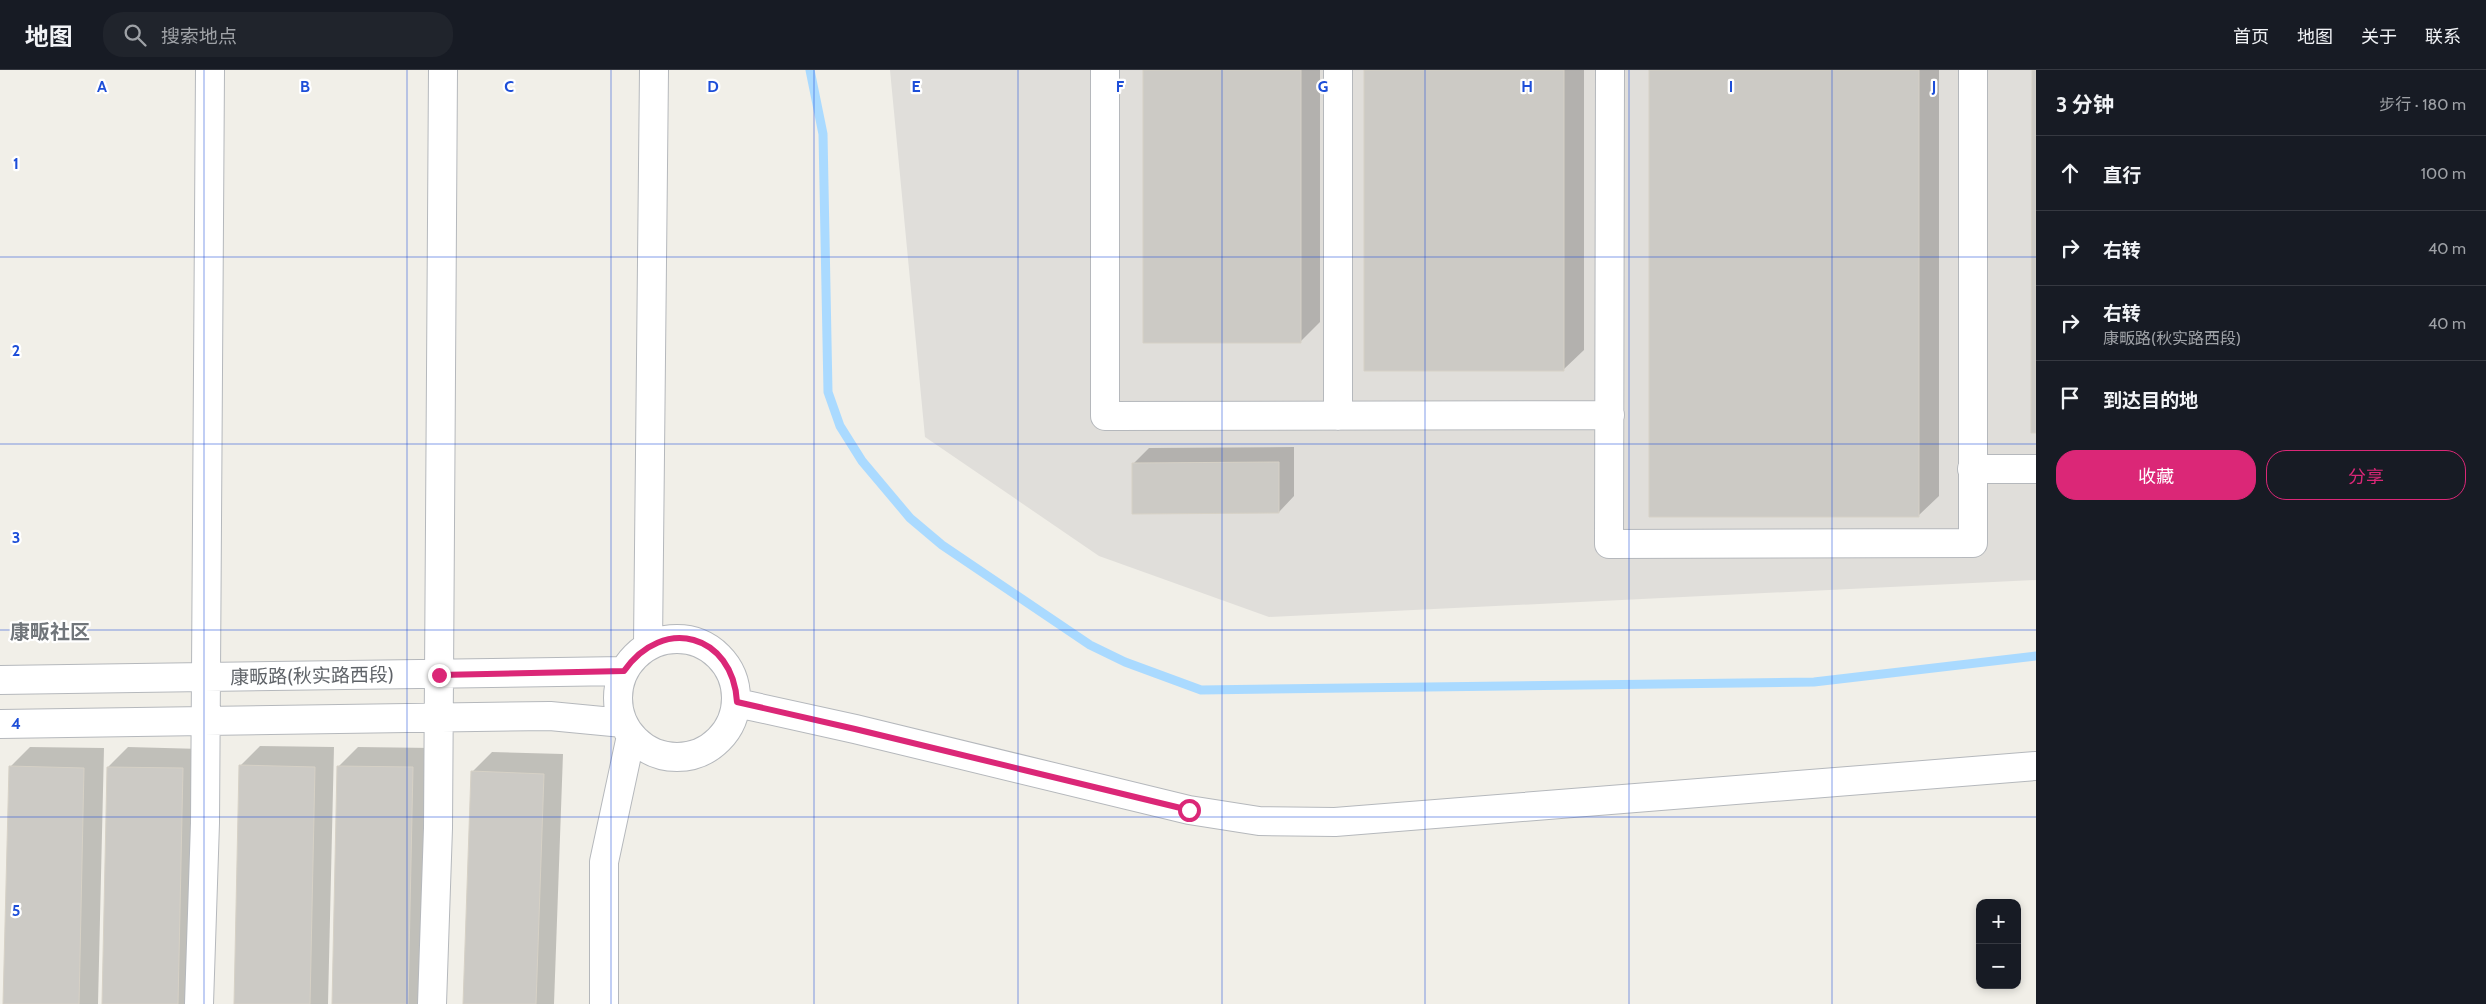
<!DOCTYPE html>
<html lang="zh">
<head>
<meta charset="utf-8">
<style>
	body { margin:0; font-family:Cabin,"Noto Sans SC",sans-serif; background:#20242c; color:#f1f3f6 }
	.controls { position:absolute; right:15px; bottom:15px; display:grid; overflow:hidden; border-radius:10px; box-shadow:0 2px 8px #0003 }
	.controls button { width:45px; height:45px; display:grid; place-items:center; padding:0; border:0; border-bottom:1px solid #363941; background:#171b24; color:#f1f3f6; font:25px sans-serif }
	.stop { position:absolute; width:15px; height:15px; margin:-11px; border:4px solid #db2777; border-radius:50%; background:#fff }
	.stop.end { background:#db2777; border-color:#fff; box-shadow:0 1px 5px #0008 }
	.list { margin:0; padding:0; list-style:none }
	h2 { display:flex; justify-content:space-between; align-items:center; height:65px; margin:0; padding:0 20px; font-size:21px }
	h2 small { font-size:16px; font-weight:400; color:#9ea1a6 }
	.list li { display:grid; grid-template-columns:32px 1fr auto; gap:15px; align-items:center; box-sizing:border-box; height:75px; padding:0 20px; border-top:1px solid #363941 }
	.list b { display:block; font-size:19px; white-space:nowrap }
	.list p { margin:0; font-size:16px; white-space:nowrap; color:#9ea1a6 }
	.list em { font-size:16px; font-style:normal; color:#9ea1a6 }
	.actions { display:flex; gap:10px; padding:15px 20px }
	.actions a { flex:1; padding:11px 0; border:1px solid #db2777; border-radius:20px; text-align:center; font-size:18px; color:#db2777 }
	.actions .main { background:#db2777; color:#fff }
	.icon { flex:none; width:28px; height:28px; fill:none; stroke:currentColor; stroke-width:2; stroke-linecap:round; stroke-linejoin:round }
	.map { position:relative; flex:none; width:2036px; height:934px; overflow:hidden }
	header { display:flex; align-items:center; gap:30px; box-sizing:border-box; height:70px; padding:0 25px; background:#171b24; border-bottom:1px solid #363941 }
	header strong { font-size:24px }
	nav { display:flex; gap:28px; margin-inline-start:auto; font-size:18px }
	.search { width:350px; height:45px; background:#20242c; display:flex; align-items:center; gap:12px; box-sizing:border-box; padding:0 18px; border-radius:20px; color:#9ea1a6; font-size:19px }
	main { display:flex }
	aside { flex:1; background:#171b24 }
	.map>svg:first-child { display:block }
</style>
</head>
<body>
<header>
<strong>地图</strong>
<div class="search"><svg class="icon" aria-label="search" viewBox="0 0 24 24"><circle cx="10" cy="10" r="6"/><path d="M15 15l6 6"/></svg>搜索地点</div>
<nav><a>首页</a><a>地图</a><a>关于</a><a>联系</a></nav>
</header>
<main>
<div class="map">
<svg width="2036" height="934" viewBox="0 0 2036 934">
	<rect width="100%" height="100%" fill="#f1efe8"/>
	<path fill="#e0deda" d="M890,0H2036V510L1269,547L1099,486L925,367Z"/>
	<path fill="#0003" d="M1144,0H1320V252L1300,272Z
		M1366,0H1584V280L1564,299Z
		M1651,0H1939V426L1919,445Z
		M1294,377V426L1279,442L1134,393L1149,378Z
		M260,676L334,677L328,934H235L240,696Z
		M30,677L104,678L98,934H5L10,697Z
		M128,677L202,679L196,934H103L108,697Z
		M358,677L433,678L427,934H333L339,696Z
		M492,682L563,684L554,934H464L472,702Z"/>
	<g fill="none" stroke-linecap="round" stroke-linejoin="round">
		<path stroke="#aadaff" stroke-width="9" d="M810,0L823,64L828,322L840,356L862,391L910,448L942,475L1090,575L1125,592L1201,620L1814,612L2036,586"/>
	</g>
	<path fill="#cccac5" stroke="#d6d1c6" d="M1143,0H1301V273H1143Z
		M1364,0H1564V301H1364Z
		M1649,0H1919V447H1649Z
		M2032,0H2036V363H2031Z
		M1279,392V443L1132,444V393Z
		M239,695L315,697L310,934H234Z
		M9,696L84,698L79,934H3Z
		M337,696L413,697L408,934H332Z
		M107,697L183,698L178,934H102Z
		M471,701L544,704L536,934H463Z"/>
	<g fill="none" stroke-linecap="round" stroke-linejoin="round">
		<g stroke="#b5b8bc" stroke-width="30">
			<path id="minor" d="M1105,0V346L1610,345
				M1610,0L1609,474L1973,473V0
				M1338,346V0
				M1972,399H2036
				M618 628a59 59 0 1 1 118 0a59 59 0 1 1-118 0Z
				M648,575L654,0
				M0,610L624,601
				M737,633L855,659L1189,740L1259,751L1335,752L2036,696
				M0,654L550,646L623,653
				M199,934L205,753L210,0
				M432,934L438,758L443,0
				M604,934V792L631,666"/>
		</g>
		<use href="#minor" stroke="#fff" stroke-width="28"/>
	</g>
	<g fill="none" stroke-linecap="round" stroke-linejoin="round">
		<path stroke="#db2777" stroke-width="6" d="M439,605L624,601C663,545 733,564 737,632L855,659L1189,740"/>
	</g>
	<path fill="none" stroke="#1d4ed8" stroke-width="1" stroke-opacity="0.55" d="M204,0V934M407,0V934M611,0V934M814,0V934M1018,0V934M1222,0V934M1425,0V934M1629,0V934M1832,0V934M0,187H2036M0,374H2036M0,560H2036M0,747H2036"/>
	<g text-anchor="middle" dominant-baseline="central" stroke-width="4.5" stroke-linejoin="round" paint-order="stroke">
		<g font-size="19" fill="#5f6368" stroke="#fff">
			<text transform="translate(312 606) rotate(-1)">康畈路(秋实路西段)</text>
		</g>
		<g font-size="20" font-weight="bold" fill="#70757a" stroke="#fff">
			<text x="50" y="562">康畈社区</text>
		</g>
	</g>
	<g font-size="16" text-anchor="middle" font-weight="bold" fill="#1d4ed8" stroke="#fff" stroke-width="4.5" stroke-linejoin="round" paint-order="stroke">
		<text x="102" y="22">A</text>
		<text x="305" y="22">B</text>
		<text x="509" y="22">C</text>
		<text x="713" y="22">D</text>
		<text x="916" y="22">E</text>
		<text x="1120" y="22">F</text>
		<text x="1323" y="22">G</text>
		<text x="1527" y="22">H</text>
		<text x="1731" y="22">I</text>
		<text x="1934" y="22">J</text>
		<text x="16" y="99">1</text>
		<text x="16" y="286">2</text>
		<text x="16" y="473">3</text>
		<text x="16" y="659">4</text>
		<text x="16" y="846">5</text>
	</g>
</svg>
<div class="controls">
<button>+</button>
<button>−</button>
</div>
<div class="stop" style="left:1189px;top:740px"></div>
<div class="stop end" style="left:439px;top:605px"></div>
</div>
<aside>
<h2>3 分钟<small>步行 · 180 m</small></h2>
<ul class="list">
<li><svg class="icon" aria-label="ahead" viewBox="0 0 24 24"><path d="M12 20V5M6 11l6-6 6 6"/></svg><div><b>直行</b></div><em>100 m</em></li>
<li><svg class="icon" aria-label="right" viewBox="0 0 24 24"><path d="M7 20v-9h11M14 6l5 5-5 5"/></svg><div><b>右转</b></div><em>40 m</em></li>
<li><svg class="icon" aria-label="right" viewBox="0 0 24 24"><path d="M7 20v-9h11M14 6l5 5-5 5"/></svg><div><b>右转</b><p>康畈路(秋实路西段)</p></div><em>40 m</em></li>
<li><svg class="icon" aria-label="arrive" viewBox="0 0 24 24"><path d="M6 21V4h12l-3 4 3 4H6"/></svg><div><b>到达目的地</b></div></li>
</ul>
<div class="actions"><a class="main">收藏</a><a>分享</a></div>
</aside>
</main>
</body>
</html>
